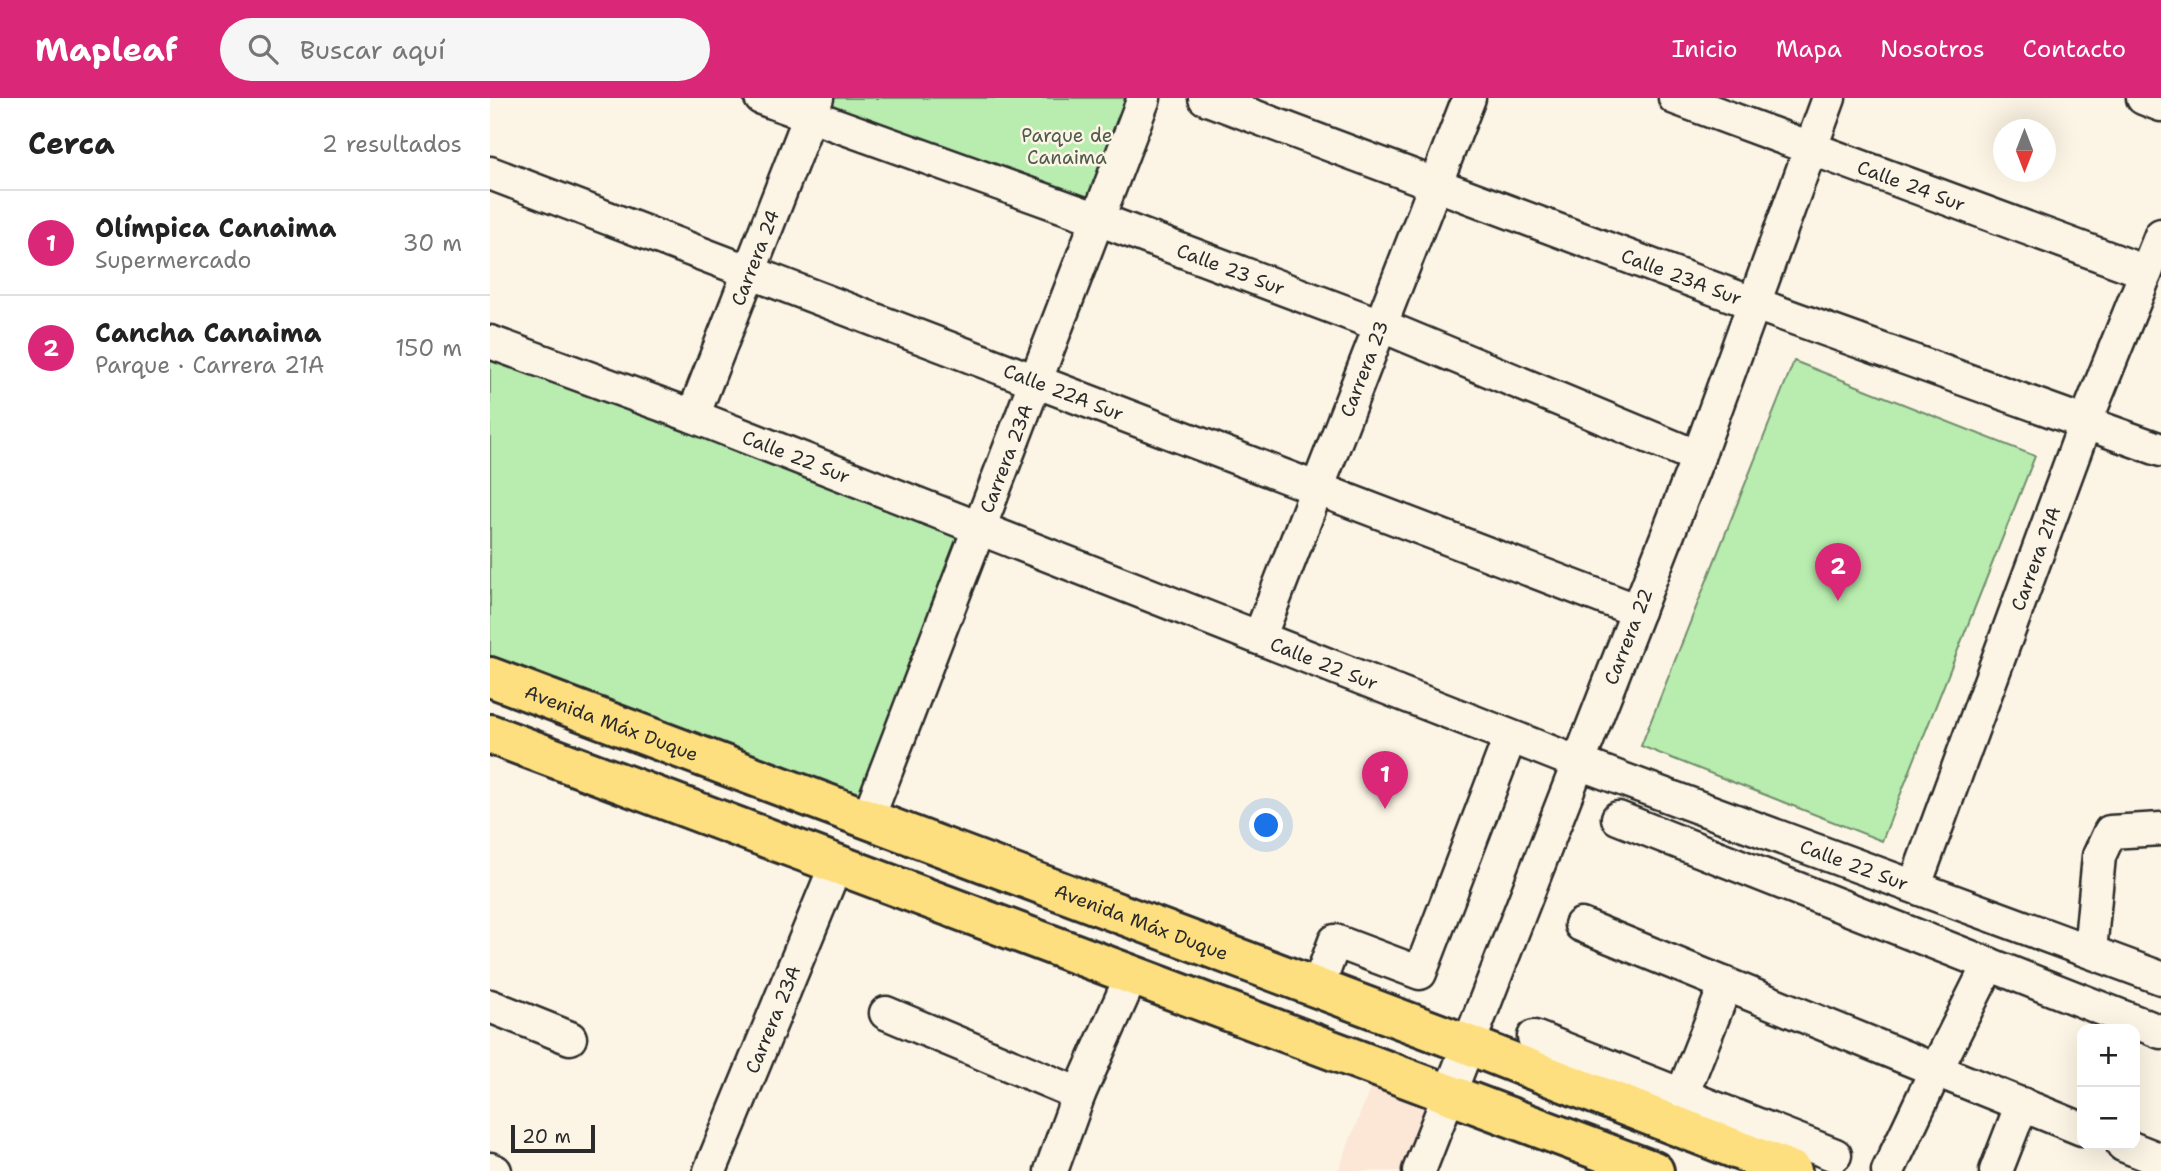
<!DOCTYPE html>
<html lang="es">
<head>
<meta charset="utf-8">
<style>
	body { margin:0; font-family:"Shantell Sans",sans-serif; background:#f6f6f6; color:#222 }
	.controls { position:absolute; right:21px; bottom:21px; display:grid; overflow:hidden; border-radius:14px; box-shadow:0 7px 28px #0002 }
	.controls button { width:63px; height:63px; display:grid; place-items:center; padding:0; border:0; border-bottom:2px solid #e0e0e0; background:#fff; color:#222; font:35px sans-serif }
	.compass { position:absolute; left:1503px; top:21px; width:63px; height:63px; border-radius:50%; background:#fff; box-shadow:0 7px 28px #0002; rotate:180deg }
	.scale { position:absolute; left:21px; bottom:18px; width:84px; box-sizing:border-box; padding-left:7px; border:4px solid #2b2b2b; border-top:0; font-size:19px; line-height:24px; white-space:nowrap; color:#2b2b2b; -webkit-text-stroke:5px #fcf5e5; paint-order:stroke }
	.you { position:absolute; left:777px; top:728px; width:24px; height:24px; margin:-18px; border:5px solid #fff; border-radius:50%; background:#1a73e8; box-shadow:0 0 0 10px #1a73e833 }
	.badge { display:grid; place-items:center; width:46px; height:46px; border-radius:50%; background:#db2777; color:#fff; font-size:23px; font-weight:700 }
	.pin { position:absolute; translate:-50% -58px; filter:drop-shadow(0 2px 4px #0008) }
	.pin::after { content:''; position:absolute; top:37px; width:24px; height:21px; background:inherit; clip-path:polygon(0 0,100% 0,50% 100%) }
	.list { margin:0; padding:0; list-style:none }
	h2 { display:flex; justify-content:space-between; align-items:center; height:91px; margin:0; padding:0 28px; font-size:30px }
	h2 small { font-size:23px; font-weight:400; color:#767676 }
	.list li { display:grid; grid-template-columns:46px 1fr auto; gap:21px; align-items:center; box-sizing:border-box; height:105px; padding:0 28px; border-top:2px solid #e0e0e0 }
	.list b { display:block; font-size:26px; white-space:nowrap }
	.list p { margin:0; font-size:23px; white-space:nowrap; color:#767676 }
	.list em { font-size:23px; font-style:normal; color:#767676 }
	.icon { flex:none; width:38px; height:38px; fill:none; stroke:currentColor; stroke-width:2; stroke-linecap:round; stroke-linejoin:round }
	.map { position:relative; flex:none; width:1671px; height:1073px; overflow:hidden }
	header { display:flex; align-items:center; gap:42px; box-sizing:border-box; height:98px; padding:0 35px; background:#db2777; color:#fff }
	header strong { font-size:33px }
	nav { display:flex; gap:38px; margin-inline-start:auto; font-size:24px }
	.search { width:490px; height:63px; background:#f6f6f6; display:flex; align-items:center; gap:18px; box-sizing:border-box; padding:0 24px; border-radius:38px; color:#767676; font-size:26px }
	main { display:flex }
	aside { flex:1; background:#fff }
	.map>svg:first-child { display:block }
</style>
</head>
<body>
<header>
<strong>Mapleaf</strong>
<div class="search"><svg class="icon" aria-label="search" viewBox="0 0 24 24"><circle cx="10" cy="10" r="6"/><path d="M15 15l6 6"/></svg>Buscar aquí</div>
<nav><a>Inicio</a><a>Mapa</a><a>Nosotros</a><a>Contacto</a></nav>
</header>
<main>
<aside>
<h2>Cerca<small>2 resultados</small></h2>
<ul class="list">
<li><span class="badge">1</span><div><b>Olímpica Canaima</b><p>Supermercado</p></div><em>30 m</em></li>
<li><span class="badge">2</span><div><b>Cancha Canaima</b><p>Parque · Carrera 21A</p></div><em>150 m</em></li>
</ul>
</aside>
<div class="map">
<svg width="1671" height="1073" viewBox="0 0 1671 1073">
	<rect width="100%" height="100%" fill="#fcf5e5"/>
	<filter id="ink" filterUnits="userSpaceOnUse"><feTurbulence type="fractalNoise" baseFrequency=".0143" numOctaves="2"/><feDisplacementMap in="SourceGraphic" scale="14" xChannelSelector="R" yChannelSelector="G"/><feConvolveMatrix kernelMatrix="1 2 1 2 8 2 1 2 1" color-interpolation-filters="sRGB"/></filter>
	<g filter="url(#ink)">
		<path fill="#fce6d6" d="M885,978L957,1003L927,1073H848Z"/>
		<path fill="#b8edaf" stroke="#728c6d" stroke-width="2" d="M335,0H648L607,109L332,9Z
			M0,250L475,438L367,711L0,573Z
			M1304,263L1545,358L1392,743L1151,648Z"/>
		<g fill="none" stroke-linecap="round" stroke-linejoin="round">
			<g stroke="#2b2b2b" stroke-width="37">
				<g id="minor">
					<path id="s1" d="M271,0L608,121L890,227L1208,359"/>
					<path id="s2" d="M715,0L1265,206L1671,352"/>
					<path id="s3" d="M1185,0L1656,174"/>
					<path d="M1653,0L1671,7"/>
					<path id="s4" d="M0,75L1148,513"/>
					<path id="s5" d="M0,244L203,318L1086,664L1671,880"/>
					<path id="s6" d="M203,318L327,0"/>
					<path id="s7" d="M769,540L979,0"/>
					<path id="s8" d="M378,720L654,0"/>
					<path d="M1128,720L1671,934"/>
					<path id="s9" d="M1425,787L1596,323L1671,137"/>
					<path d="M1091,827L1446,972L1398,1073"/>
					<path d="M1600,853L1609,758L1620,734L1671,731"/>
					<path d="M1499,866L1446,972L1592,1031"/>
					<path d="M827,891L845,843L930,875L1020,639"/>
					<path d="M0,908L80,940"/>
					<path d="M396,915L589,996"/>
					<path d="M1044,939L1345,1057"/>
					<path d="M1192,997L1236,886"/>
					<path d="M1633,1047L1671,1062"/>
					<path d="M0,1071L5,1073"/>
					<path id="s10" d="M220,1073L346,767"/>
					<path d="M561,1073L589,996L641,879"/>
					<path id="s11" d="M929,1073L1208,359L1339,0"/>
					<path d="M1506,1073L1532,1006"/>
				</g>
			</g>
			<g stroke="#2b2b2b" stroke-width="44">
				<g id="major">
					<path id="s12" d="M0,579L974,945L1302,1073"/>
					<path d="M0,636L1164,1073"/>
				</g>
			</g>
			<use href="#minor" stroke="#fcf5e5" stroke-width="32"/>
			<use href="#major" stroke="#fddf80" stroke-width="38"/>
		</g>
	</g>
	<g text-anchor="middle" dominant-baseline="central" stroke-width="5" stroke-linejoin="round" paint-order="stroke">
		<g font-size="19" fill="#4e5c4c" stroke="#fcf5e5">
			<text x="577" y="37">Parque de<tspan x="577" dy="22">Canaima</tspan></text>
		</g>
		<g font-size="19" fill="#2b2b2b" stroke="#fcf5e5">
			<text stroke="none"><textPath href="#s3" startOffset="252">Calle 24 Sur</textPath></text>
			<text stroke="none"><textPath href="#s6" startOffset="170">Carrera 24</textPath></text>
			<text stroke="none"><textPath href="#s1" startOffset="500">Calle 23 Sur</textPath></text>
			<text stroke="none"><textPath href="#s2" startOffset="509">Calle 23A Sur</textPath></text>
			<text stroke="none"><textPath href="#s7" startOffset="289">Carrera 23</textPath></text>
			<text stroke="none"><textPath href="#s4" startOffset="614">Calle 22A Sur</textPath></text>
			<text stroke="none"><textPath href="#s5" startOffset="327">Calle 22 Sur</textPath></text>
			<text stroke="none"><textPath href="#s8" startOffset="385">Carrera 23A</textPath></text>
			<text stroke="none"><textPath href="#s9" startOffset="348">Carrera 21A</textPath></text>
			<text stroke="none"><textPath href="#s11" startOffset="574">Carrera 22</textPath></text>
			<text stroke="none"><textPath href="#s5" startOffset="894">Calle 22 Sur</textPath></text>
			<text stroke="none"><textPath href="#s12" startOffset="130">Avenida Máx Duque</textPath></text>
			<text stroke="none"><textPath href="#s5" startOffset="1461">Calle 22 Sur</textPath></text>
			<text stroke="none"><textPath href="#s12" startOffset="696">Avenida Máx Duque</textPath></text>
			<text stroke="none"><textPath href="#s10" startOffset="164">Carrera 23A</textPath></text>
		</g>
	</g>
</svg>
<div class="controls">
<button>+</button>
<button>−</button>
</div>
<svg class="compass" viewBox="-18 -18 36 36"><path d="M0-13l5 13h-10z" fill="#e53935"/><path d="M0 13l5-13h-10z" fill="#767676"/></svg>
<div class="scale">20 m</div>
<div class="you"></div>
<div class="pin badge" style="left:895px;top:711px">1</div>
<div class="pin badge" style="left:1348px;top:503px">2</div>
</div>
</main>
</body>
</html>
